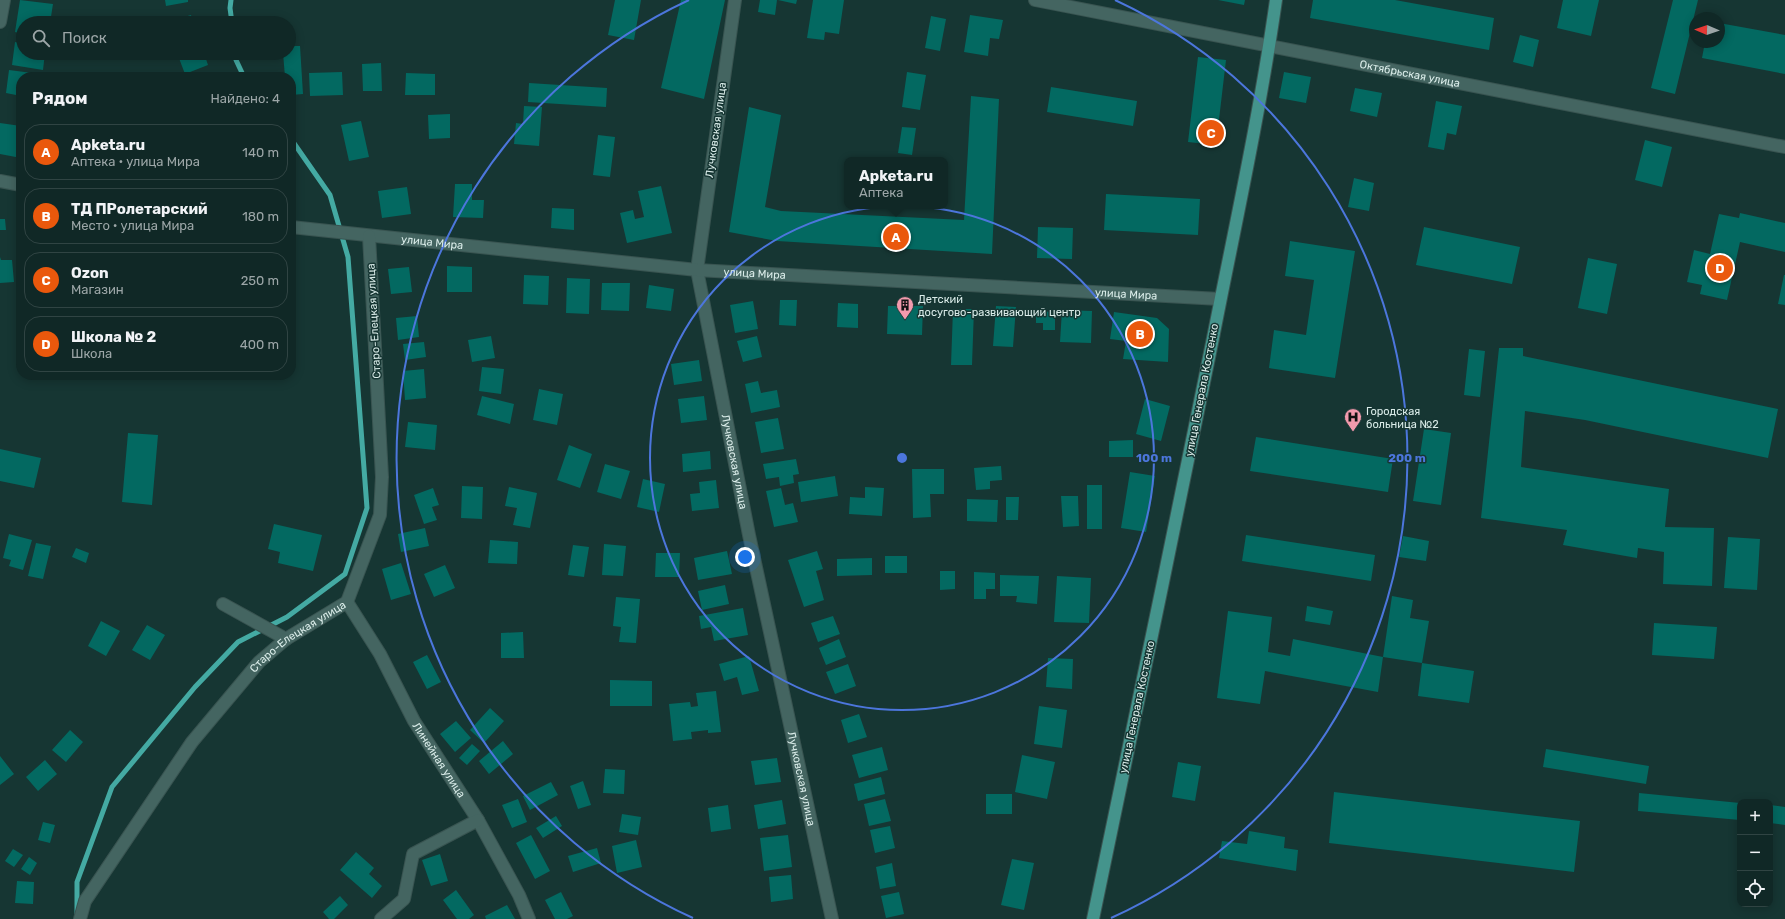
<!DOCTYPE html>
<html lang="ru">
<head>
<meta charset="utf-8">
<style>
	body { margin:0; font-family:Rubik,sans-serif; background:#19302e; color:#f1f3f6 }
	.controls { position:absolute; right:12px; bottom:12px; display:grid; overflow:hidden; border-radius:8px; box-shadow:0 2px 10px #0003 }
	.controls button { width:36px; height:36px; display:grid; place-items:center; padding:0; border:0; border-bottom:1px solid #304443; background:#102826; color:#f1f3f6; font:20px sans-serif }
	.compass { position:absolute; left:1689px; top:12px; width:36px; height:36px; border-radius:50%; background:#102826; box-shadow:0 2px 10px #0003; rotate:272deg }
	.you { position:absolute; left:745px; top:557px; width:14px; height:14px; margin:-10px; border:3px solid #fff; border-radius:50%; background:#1a73e8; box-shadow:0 0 0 6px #1a73e833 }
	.badge { display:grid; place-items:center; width:26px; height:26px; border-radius:50%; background:#ea580c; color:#fff; font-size:13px; font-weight:700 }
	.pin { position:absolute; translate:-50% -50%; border:2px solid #fff; box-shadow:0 1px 4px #0006 }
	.popup { position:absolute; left:844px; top:157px; width:104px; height:52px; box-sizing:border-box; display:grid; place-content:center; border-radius:8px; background:#102826; filter:drop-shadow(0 1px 3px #0005); font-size:13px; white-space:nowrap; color:#9ca6a7 }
	.popup b { font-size:15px; color:#f1f3f6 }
	.popup::after { content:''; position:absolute; left:50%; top:100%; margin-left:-8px; border:8px solid transparent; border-top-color:#102826 }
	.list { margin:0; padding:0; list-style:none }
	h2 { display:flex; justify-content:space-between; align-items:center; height:52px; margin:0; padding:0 16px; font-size:17px }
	h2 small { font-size:13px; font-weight:400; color:#9ca6a7 }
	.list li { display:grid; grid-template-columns:26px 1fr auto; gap:12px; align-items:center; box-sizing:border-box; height:56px; margin:0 8px 8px; padding:0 8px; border:1px solid #304443; border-radius:16px }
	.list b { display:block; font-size:15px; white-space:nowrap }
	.list p { margin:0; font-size:13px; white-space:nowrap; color:#9ca6a7 }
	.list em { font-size:13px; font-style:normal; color:#9ca6a7 }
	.icon { flex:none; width:22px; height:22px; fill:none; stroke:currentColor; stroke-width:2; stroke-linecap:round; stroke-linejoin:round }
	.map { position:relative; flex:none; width:1785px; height:919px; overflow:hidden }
	.search { position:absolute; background:#102826; box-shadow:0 2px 10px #0003; left:16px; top:16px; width:280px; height:44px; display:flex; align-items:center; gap:10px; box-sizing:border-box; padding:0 14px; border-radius:22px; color:#9ca6a7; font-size:15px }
	.panel { position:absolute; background:#102826; box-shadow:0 2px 10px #0003; left:16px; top:72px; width:280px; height:308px; border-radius:16px }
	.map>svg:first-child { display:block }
</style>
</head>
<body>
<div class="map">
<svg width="1785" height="919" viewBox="0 0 1785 919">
	<rect width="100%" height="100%" fill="#163633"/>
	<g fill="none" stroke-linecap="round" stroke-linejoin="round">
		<path stroke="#44aaa3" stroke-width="5" d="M231,0L230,8L232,23
			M235,53L236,60L244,77
			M77,914V882L112,787L195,687L238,642L287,617L345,574L367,508L348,257L330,195L291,139"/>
	</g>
	<path fill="#036961" d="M20,0L53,4L50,23H23V34L15,32Z
		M165,0H188V2L166,6Z
		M615,0H641L634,40L608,35Z
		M681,0H725L704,99L661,88Z
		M760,0H777L775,15L758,12Z
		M778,0H797L796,4Z
		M813,0H844L839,34L825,32L824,40L807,38Z
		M1218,0H1245L1244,5Z
		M1313,0H1395L1494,18L1489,50L1310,18Z
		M1563,0H1599L1591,36L1557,28Z
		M1673,0H1698L1675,94L1651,88Z
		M191,15L193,23H172L171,21Z
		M970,15L1003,20L999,39L990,38L988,56L964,52Z
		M931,16L946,19L940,51L925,48Z
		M1719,23L1785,35V74L1702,58L1705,42H1719Z
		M1520,35L1539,40L1533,67L1513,62Z
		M15,42L23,43V53H45L43,70L12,65Z
		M289,46H300L303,94L291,95V77H285L283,53H289Z
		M177,53H204L208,65L185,74Z
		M1198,57L1226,60L1216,145L1188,142Z
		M381,63L382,91H363L362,64Z
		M9,70L40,74V77H21V96L6,93Z
		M342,72L343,95L310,96L309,73Z
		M907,72L926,75L920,110L902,107Z
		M1284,72L1311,77L1306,103L1279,98Z
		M406,73L435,74V95H405Z
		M529,83L607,88L606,107L528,102Z
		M1051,87L1137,101L1133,126L1047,112Z
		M1355,88L1382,93L1377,117L1350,111Z
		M971,96L999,99L992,254L777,241L729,232L749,107L781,115L765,207L781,211L964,220Z
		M1436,101L1462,106L1456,135L1447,133L1444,150L1428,147Z
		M524,106L542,107L539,146L514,144L516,123L523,124Z
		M450,114V138L429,139L428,115Z
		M361,121L369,157L349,161L341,125Z
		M0,123L21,126V158L0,154Z
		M902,127L916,128L912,155L898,153Z
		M598,135L615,137L610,177L593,175Z
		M1645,140L1672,147L1662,187L1635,180Z
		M1354,178L1374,183L1369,211L1348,207Z
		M455,184H472V200H484L483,218L453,217Z
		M661,186L672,233L627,243L620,213L633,210L635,219L644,217L638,191Z
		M407,187L411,214L382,218L378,191Z
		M1106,194L1200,199L1198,235L1104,230Z
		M552,208L574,209V230L551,228Z
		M1740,213L1785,223V252L1740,242L1727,300L1700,294L1702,285L1687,282L1694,250L1710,254L1719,214L1739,218Z
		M0,219H5L6,230H0Z
		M1038,227L1073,228L1072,259L1037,258Z
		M1424,227L1520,247L1512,284L1416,265Z
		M1290,241L1355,251L1335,378L1269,368L1274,330L1306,335L1314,280L1285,276Z
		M0,257L1,260H12L14,282L0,283Z
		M1588,258L1617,264L1607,314L1578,308Z
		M447,266L472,267V292H447Z
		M409,267L412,292L391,294L388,269Z
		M524,275L549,276L548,305L523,304Z
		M1784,275H1785V305L1778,304Z
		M567,278L590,279L589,314L566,313Z
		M602,283H630L629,311L601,310Z
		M649,285L674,289L671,311L646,308Z
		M780,300H797L796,326L779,325Z
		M753,301L758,329L735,333L730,305Z
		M838,303L858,304V328L837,327Z
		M888,306H923L922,335L887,334Z
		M996,306L1016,307L1013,347L993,346Z
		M953,309H974L972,365H951Z
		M1062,310L1092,311L1091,343L1060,342Z
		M1036,311L1055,312V330H1043V323H1036Z
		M1114,312L1157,318L1169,329L1168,362L1123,359L1126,341L1110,339Z
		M417,316L419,337L398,340L396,318Z
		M491,336L495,358L472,362L468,340Z
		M757,336L762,357L743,362L737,341Z
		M424,342L426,357L405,360L403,344Z
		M1499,348H1523V356L1778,409L1768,458L1585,420L1525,411L1521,467L1669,489L1665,527L1714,528L1712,586L1663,584L1664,552L1638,548L1637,558L1563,545L1567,530L1481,518Z
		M1469,349L1485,351L1480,397L1464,395Z
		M699,360L702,381L674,385L671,364Z
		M482,367L504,369L501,394L479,391Z
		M424,369L426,398L405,400L403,371Z
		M758,381L761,393L777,390L780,407L751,413L745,384Z
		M539,389L563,394L557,425L533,420Z
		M482,396L514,404L510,424L477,415Z
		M704,396L707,420L681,423L678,399Z
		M1145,399L1170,406L1161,441L1136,434Z
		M778,418L784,449L761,453L755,422Z
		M408,422L437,425L435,450L405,447Z
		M1424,429L1451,433L1441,505L1413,501Z
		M128,433L158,435L152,505L122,502Z
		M1256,437L1393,459L1388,492L1250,471Z
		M1133,440V457H1109V441Z
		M569,445L592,454L580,488L557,480Z
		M0,449L41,458L34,488L0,481Z
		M710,451L711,469L683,472L682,454Z
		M796,459L799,474L793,475L794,483L780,486L779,477L766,479L763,464Z
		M605,464L630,471L621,499L597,492Z
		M1001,466L1002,480L990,481V489L976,490L974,468Z
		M912,469H944V494H930L931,517L913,518Z
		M1130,472L1155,476L1146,532L1121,528Z
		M835,476L838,496L801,502L798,482Z
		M643,479L665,484L659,512L637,507Z
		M716,480L719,508L692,511L690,494L700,493L699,482Z
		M1087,485H1102V529H1087Z
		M462,486L483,487L482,519L461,518Z
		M509,487L537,493L530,528L513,525L517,508L505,506Z
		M865,487L884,488L882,516L849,514L850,497L865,498Z
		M433,488L439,505L432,507L437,520L424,524L414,495Z
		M781,488L785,505L793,503L798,522L774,527L766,491Z
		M1061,496H1078L1079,526L1063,527Z
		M1006,497H1019L1018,520H1006Z
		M967,499L998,500L997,522L967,521Z
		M274,524L322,535L313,571L278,563L280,552L268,549Z
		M425,528L429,546L401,552L398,534Z
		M9,534L32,540L23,570L9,566L11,560L3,558Z
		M1246,535L1375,555L1371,581L1242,561Z
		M1403,536L1429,541L1426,561L1399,557Z
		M1728,537L1760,539L1757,590L1724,588Z
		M490,540L518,542L517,564L488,563Z
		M36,543L51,546L43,579L28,576Z
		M604,544L626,546L623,576L602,575Z
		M573,545L589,547L584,577L568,575Z
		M76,548L89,553L86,563L72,557Z
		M727,551L732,574L698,580L694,558Z
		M817,551L823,569L816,571L824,600L804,607L788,560Z
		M656,553H680L679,577H655Z
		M885,556H907V573H885Z
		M872,558V575L837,576V559Z
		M401,563L411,594L391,600L382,569Z
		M445,565L455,588L434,597L424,574Z
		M940,571H955V589L940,590Z
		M974,572L995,573V589H986V599H974Z
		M1000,575L1039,576L1037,604L1016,602L1017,596H1000Z
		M1057,576L1091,578L1089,623L1054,622Z
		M725,585L729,604L702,610L698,591Z
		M1392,596L1413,600L1410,618L1429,621L1422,663L1383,657Z
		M616,597L640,599L636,643L619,642L621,627L613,626Z
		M1307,606L1333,611L1330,625L1305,621Z
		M743,608L748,635L714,641L711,627L701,629L699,616Z
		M1228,611L1272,617L1268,652L1290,656L1293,639L1383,657L1378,692L1265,671L1260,704L1217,698Z
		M833,616L840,634L818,642L811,623Z
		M101,621L120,631L106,656L88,646Z
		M1654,623L1717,627L1714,659L1652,655Z
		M147,625L165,635L150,660L132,650Z
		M523,632L524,658H501V633Z
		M839,639L846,657L826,665L819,648Z
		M427,655L441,682L427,689L413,662Z
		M749,656L759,691L742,695L737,677L724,681L719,664Z
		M1048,658L1073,659L1072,689L1046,687Z
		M1422,663L1474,671L1469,703L1418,696Z
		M848,664L856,686L835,694L826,672Z
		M610,680L652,681V706H610Z
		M716,691L721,732L708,733V730L691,732L692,739L673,741L669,704L690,702L691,707L698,706L696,693Z
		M1039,706L1067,710L1062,748L1034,744Z
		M490,708L504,721L484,743L470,730Z
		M859,714L867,737L848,743L841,720Z
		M456,721L471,738L455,752L440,734Z
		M70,730L83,742L66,762L52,750Z
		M503,741L513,754L489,774L479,761Z
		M472,744L480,751L467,765L459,758Z
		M882,747L888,770L859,778L852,755Z
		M1546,749L1649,766L1646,784L1543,767Z
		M1022,755L1055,762L1047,799L1015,792Z
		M0,756L14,774L0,785Z
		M777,758L781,782L755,785L751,761Z
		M45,760L57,774L38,791L26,777Z
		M1178,762L1201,766L1195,801L1172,797Z
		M605,769L625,770L624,794L603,793Z
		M881,777L885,794L858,801L854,784Z
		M583,781L591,805L578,809L570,786Z
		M551,782L558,795L530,810L523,796Z
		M1334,792L1580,821L1574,872L1329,843Z
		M1639,793L1740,803V820L1638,811Z
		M986,794H1012V814H986Z
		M518,799L527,822L512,828L502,805Z
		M885,799L891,821L869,826L864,804Z
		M782,800L786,824L758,829L754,805Z
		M728,805L731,829L711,832L708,808Z
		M1770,805L1785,807V825L1770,823Z
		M622,814L641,817L638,835L619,832Z
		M556,816L562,826L543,838L536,828Z
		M43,822L55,825L50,843L38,840Z
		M890,826L895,848L875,853L870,830Z
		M1249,831L1285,837L1284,848L1298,850L1296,871L1219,858L1222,841L1247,844Z
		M531,835L550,871L535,879L516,843Z
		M788,835L792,867L764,871L760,838Z
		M636,840L642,867L617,873L612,846Z
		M597,848L601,863L573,872L568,856Z
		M13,849L23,855L14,867L5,861Z
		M356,852L374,868L369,874L382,886L372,898L340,870Z
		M440,854L448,881L431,886L422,860Z
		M29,857L37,863L30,875L21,869Z
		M1012,859L1034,863L1024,910L1001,905Z
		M892,863L896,886L880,889L876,867Z
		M791,875L793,899L771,902L769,877Z
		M17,881L34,882L33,904L15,903Z
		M456,890L474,915L469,919H457L443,900Z
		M561,892L573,916L567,919H555L545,900Z
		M899,892L904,914L886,918L881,896Z
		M340,896L348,905L334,919H329L323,912Z
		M507,905L515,919H486L485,916Z"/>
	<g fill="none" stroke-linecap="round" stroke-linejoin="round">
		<g stroke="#395451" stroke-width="14">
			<g id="minor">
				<path id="s1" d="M735,0L697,270L749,535L832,919"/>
				<path id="s2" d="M1035,0L1785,147"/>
				<path d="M0,22L4,0"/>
				<path d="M0,181L21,185"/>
				<path id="s3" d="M291,227L697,270L1220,299"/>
				<path id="s4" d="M347,602L380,654L414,721L478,820L519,895L529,919"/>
				<path d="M223,604L286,639"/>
				<path id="s5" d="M80,919L85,901L192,742L259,662L286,639L347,602L380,515L382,477L369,236"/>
				<path d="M381,919L404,899L413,854L478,820"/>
			</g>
		</g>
		<g stroke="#395451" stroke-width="14">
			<path id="major" d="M1093,919C1133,725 1174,532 1213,338C1235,226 1260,113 1276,0"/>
		</g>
		<use href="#minor" stroke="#446561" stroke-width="12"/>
		<use href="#major" stroke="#44948c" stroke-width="12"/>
	</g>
	<g fill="none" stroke="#4c76dc" stroke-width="2">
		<circle cx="902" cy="458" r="252"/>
		<path d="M693 918A505 505 0 0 1 689 0M1115 0A505 505 0 0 1 1111 918"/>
	</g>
	<defs>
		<g id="building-pin" transform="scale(0.9)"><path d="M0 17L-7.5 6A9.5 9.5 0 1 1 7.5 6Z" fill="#f29aad" stroke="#163633"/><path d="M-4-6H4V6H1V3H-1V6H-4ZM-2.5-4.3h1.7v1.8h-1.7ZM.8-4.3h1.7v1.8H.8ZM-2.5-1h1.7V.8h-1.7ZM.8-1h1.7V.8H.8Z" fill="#111"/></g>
		<g id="hospital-pin" transform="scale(0.9)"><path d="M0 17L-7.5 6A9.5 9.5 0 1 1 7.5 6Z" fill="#f29aad" stroke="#163633"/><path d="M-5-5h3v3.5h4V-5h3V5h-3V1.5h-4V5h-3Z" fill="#111"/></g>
	</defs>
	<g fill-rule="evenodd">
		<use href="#building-pin" x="905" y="305"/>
		<use href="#hospital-pin" x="1353" y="417"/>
	</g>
	<g text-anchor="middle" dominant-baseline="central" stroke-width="3" stroke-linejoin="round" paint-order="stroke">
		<g font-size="11" fill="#dbedea" stroke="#163633">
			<text stroke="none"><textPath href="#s2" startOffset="382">Октябрьская улица</textPath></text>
			<text transform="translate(716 130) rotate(-82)">Лучковская улица</text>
			<text stroke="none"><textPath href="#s3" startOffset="142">улица Мира</textPath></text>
			<text stroke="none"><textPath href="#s3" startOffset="466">улица Мира</textPath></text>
			<text stroke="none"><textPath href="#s3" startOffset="838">улица Мира</textPath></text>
			<text transform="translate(374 321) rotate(-93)">Старо-Елецкая улица</text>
			<text transform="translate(1202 390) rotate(-79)">улица Генерала Костенко</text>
			<text stroke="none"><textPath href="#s1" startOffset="468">Лучковская улица</textPath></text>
			<text stroke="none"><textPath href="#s5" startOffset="361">Старо-Елецкая улица</textPath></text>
			<text transform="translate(1137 707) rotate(-78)">улица Генерала Костенко</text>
			<text stroke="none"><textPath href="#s4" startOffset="183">Линейная улица</textPath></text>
			<text stroke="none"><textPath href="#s1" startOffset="792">Лучковская улица</textPath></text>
		</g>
		<g font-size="11" fill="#dbedea" stroke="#163633" text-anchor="start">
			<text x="918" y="299">Детский<tspan x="918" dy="13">досугово-развивающий центр</tspan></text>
			<text x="1366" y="411">Городская<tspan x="1366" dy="13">больница №2</tspan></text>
		</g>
	</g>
	<circle cx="902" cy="458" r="6" fill="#4c76dc" stroke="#163633" stroke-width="2"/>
	<g font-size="12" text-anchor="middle" font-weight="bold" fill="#4c76dc" stroke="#163633" stroke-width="3" stroke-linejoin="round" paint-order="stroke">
		<text x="1154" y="462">100 m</text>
		<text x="1407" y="462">200 m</text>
	</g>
</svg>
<div class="controls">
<button>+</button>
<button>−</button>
<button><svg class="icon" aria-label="locate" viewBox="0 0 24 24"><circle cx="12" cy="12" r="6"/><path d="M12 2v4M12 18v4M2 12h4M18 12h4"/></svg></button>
</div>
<svg class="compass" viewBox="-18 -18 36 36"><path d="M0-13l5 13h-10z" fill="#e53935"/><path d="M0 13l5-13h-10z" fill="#9ca6a7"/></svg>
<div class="you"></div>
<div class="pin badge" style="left:896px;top:237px">A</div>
<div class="popup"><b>Apketa.ru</b>Аптека</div>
<div class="pin badge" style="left:1140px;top:334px">B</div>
<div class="pin badge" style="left:1211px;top:133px">C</div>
<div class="pin badge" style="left:1720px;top:268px">D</div>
<div class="search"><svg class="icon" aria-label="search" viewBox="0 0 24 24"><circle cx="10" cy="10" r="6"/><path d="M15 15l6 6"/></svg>Поиск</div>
<section class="panel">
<h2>Рядом<small>Найдено: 4</small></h2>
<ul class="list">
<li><span class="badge">A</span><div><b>Apketa.ru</b><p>Аптека · улица Мира</p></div><em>140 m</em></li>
<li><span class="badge">B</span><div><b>ТД ПРолетарский</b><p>Место · улица Мира</p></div><em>180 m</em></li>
<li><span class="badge">C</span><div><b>Ozon</b><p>Магазин</p></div><em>250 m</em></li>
<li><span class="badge">D</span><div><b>Школа № 2</b><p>Школа</p></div><em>400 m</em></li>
</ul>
</section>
</div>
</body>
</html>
